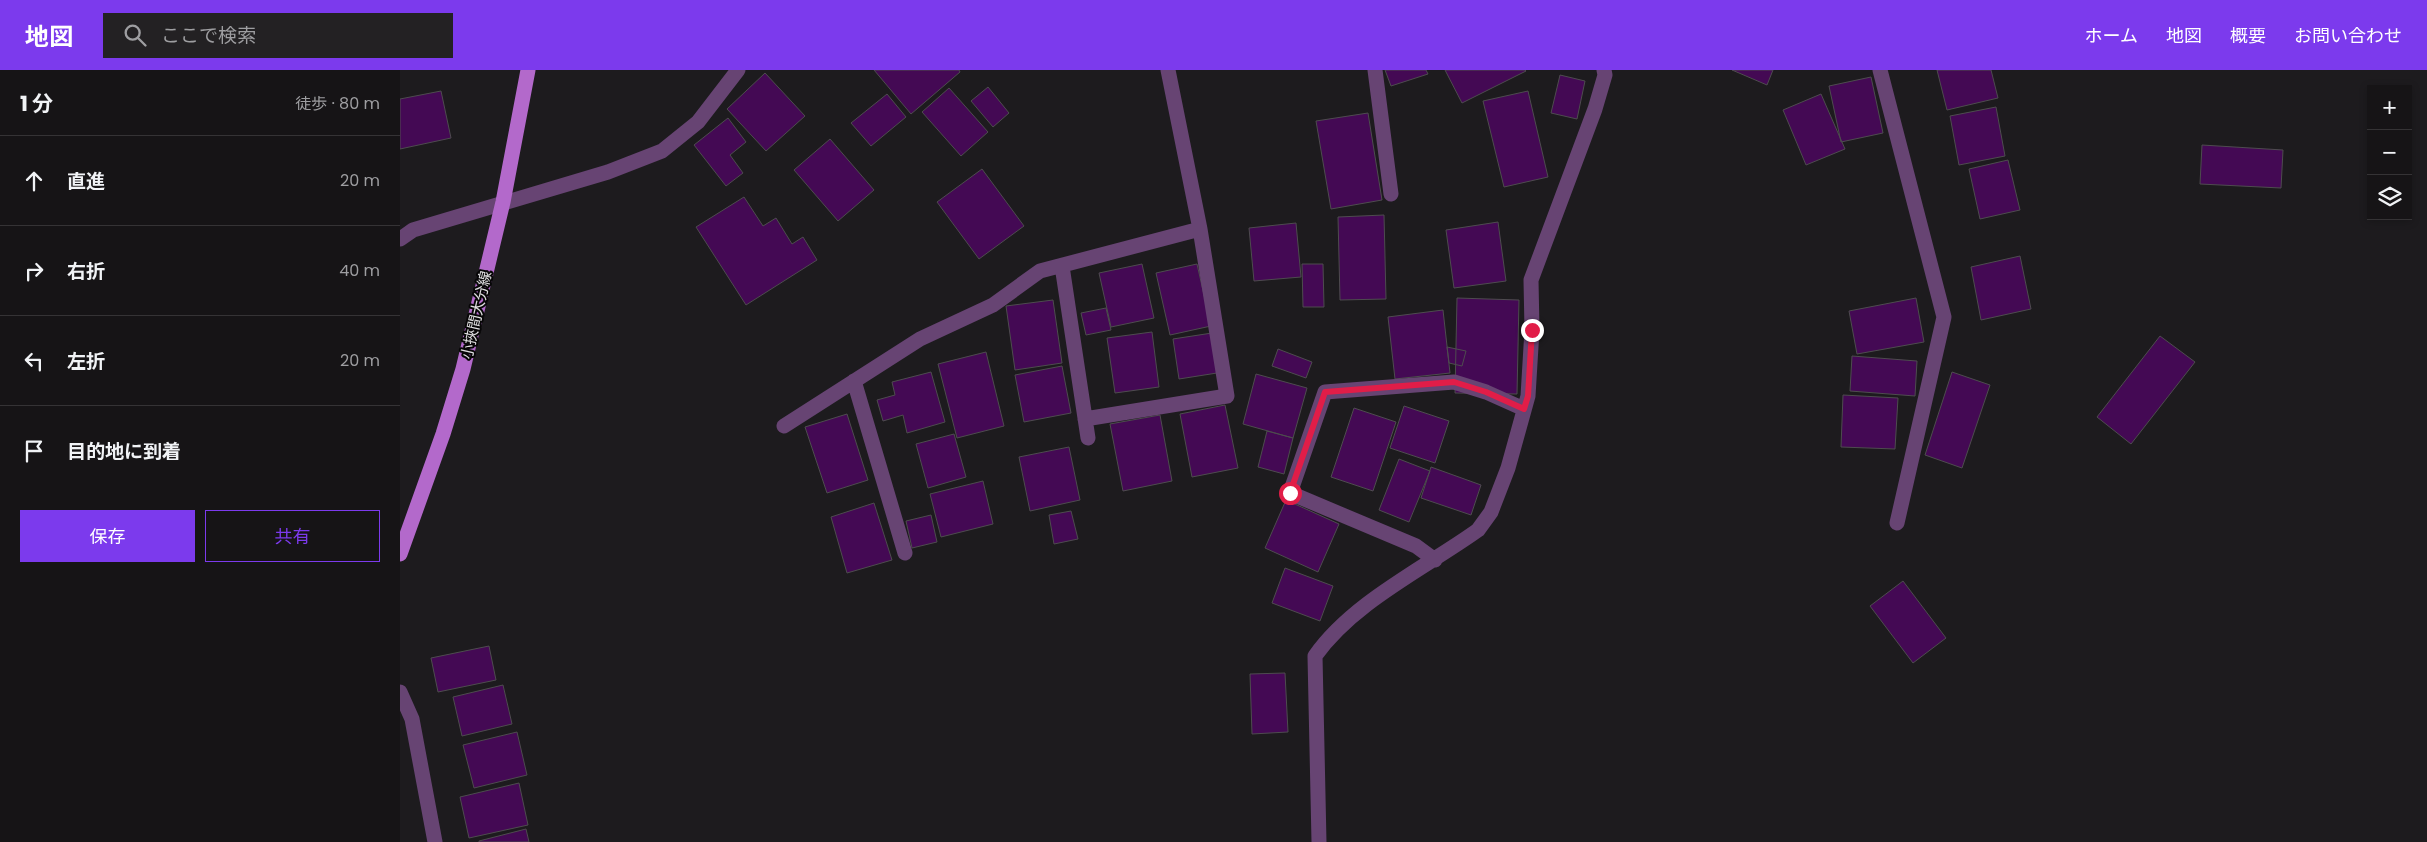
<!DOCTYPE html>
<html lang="ja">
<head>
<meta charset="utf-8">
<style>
	body { margin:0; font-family:Poppins,"Noto Sans JP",sans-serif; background:#232123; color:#f1f3f6 }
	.controls { position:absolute; right:15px; top:15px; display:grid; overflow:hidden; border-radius:0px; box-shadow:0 2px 8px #0003 }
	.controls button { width:45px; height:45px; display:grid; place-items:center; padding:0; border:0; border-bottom:1px solid #353335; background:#161416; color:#f1f3f6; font:25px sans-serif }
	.stop { position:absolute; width:15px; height:15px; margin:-11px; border:4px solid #e11d48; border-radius:50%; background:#fff }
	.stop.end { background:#e11d48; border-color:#fff; box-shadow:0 1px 5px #0008 }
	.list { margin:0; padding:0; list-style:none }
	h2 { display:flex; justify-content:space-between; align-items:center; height:65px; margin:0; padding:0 20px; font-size:21px }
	h2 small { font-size:16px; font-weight:400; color:#9e9ea1 }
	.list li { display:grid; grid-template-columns:32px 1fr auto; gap:15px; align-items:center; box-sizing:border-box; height:90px; padding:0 20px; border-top:1px solid #353335 }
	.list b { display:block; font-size:19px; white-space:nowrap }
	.list em { font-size:16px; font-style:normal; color:#9e9ea1 }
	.actions { display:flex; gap:10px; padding:15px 20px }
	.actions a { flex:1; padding:11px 0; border:1px solid #7c3aed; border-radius:0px; text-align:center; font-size:18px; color:#7c3aed }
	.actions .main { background:#7c3aed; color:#fff }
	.icon { flex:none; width:28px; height:28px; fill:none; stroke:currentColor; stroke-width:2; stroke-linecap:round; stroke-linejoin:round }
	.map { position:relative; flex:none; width:2027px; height:772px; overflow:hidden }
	header { display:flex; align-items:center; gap:30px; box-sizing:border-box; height:70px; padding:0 25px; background:#7c3aed; color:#fff }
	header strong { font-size:24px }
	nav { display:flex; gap:28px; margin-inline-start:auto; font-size:18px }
	.search { width:350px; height:45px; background:#232123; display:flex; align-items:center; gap:12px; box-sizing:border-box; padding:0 18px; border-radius:0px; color:#9e9ea1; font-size:19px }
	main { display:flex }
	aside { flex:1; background:#161416 }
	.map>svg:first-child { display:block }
</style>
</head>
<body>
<header>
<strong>地図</strong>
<div class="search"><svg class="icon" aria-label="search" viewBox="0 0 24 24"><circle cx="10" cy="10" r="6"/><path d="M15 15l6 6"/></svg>ここで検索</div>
<nav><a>ホーム</a><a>地図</a><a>概要</a><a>お問い合わせ</a></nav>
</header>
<main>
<aside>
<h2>1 分<small>徒歩 · 80 m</small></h2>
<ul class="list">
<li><svg class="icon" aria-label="ahead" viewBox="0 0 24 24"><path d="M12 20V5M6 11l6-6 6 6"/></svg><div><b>直進</b></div><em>20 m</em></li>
<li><svg class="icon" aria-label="right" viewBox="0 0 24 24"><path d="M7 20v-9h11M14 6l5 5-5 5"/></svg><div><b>右折</b></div><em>40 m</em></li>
<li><svg class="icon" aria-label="left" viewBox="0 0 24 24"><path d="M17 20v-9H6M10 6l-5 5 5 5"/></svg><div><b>左折</b></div><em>20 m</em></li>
<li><svg class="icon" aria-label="arrive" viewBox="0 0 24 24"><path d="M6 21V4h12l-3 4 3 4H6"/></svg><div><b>目的地に到着</b></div></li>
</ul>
<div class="actions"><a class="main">保存</a><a>共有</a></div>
</aside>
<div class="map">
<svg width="2027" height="772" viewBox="0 0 2027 772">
	<rect width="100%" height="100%" fill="#1d1b1e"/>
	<path fill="#440954" stroke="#4e4c4f" d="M474,0H559L560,2L511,44Z
		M985,0H1026L1028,4L991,16Z
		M1045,0H1125L1126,1L1062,33Z
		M1332,0H1373L1367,15Z
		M1537,0H1591L1598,28L1547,40Z
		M365,3L405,46L366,81L327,39Z
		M1160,5L1185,11L1177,49L1151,43Z
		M1471,7L1483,63L1441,72L1429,16Z
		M588,17L609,43L593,57L571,31Z
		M549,18L588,62L561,86L522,42Z
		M41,21L51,68L0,79V29Z
		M1128,21L1148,107L1104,117L1083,31Z
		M487,24L506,47L471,76L451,53Z
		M1421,24L1445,79L1406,95L1383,40Z
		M1596,37L1605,86L1559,95L1550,46Z
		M968,43L982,130L931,139L916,51Z
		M328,48L346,72L330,85L343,103L326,116L294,75Z
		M430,69L474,120L438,151L394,100Z
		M1802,75L1883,80L1881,118L1800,114Z
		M1608,90L1620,140L1580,149L1569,99Z
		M582,99L624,156L579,189L537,132Z
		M344,127L363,156L376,148L392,174L403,167L417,190L346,235L296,157Z
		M984,145L986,229L940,230L938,147Z
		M1098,152L1106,211L1054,218L1046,160Z
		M896,153L901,207L854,211L849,158Z
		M1620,186L1631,239L1581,250L1571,197Z
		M742,194L754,248L711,257L699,203Z
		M797,194L811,256L770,265L756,203Z
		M902,194H923L924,237H903Z
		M1057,228L1119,230L1117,324L1055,323Z
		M1516,228L1524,272L1457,284L1449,241Z
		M653,230L662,293L615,300L606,236Z
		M706,238L711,260L686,265L681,243Z
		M1043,240L1050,303L995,309L988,247Z
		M752,262L759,317L715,323L707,268Z
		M812,263L817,303L779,309L773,269Z
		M1760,266L1795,292L1731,374L1697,347Z
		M1047,277L1066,281L1062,296L1049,293Z
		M878,279L912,292L906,308L872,296Z
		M586,282L604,356L557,368L538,294Z
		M1452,286L1517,291L1515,326L1450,321Z
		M662,296L671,343L624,352L615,305Z
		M531,302L545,352L507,363L503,345L483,351L477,330L495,325L492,312Z
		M1552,302L1590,315L1562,398L1525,385Z
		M856,304L907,318L893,368L843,354Z
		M1443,325L1498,328L1495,379L1441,377Z
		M825,335L838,398L792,407L780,344Z
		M1004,336L1049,351L1035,393L990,378Z
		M954,338L996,352L973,421L931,407Z
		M447,344L468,410L427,423L405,357Z
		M760,345L772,411L723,421L710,354Z
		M867,361L893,368L884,404L858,397Z
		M554,364L566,407L528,418L516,374Z
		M669,377L680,430L630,441L619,387Z
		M999,389L1030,401L1009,452L979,440Z
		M1031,397L1081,415L1071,445L1021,428Z
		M583,411L593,454L541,467L530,424Z
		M886,430L939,454L918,502L865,478Z
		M474,433L492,490L447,503L431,447Z
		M671,441L678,469L654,474L649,445Z
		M531,445L537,472L512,478L506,451Z
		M885,498L933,516L920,551L872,533Z
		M1503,511L1546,568L1513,593L1470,536Z
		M89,576L96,610L38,622L31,588Z
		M885,603L888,662L852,664L850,604Z
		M103,615L112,654L62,666L53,627Z
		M117,662L127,705L74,718L63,675Z
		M119,713L128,755L69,768L60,727Z
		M126,759L129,772H79V771Z"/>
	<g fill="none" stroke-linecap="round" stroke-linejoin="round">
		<path stroke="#674473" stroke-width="15" d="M975,0L991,124
			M1480,0L1544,247L1497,453
			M0,169L13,160L208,102L262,81L298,52L338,0
			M662,196L688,368
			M454,311L505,483
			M685,349L827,326L800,159L768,0
			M384,356L520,269L593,235L640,201L800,159
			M1035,490L1016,476L890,423L925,322L1054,312L1086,322L1124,339
			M0,622L12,649L35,772
			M919,772L915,586C953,532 1025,498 1078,460L1091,442L1108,398L1128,326L1132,260L1131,210L1195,39L1205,5L1204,0"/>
		<path stroke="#b369cb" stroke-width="15" d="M0,484L43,364L63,299L103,132L128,0"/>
	</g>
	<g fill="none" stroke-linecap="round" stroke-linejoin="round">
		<path stroke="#e11d48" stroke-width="6" d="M890,423L925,322L1054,312L1086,322L1124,339L1128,326L1132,260"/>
	</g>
	<g text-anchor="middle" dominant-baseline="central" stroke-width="4" stroke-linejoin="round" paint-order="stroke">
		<g font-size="15" fill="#e0dfe1" stroke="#070607">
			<text transform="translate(76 245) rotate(-77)">小挾間大分線</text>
		</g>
	</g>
</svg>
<div class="controls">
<button>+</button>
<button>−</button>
<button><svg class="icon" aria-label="layers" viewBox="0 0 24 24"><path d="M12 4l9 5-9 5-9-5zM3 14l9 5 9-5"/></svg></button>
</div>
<div class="stop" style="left:890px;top:423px"></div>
<div class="stop end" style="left:1132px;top:260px"></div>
</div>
</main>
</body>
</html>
